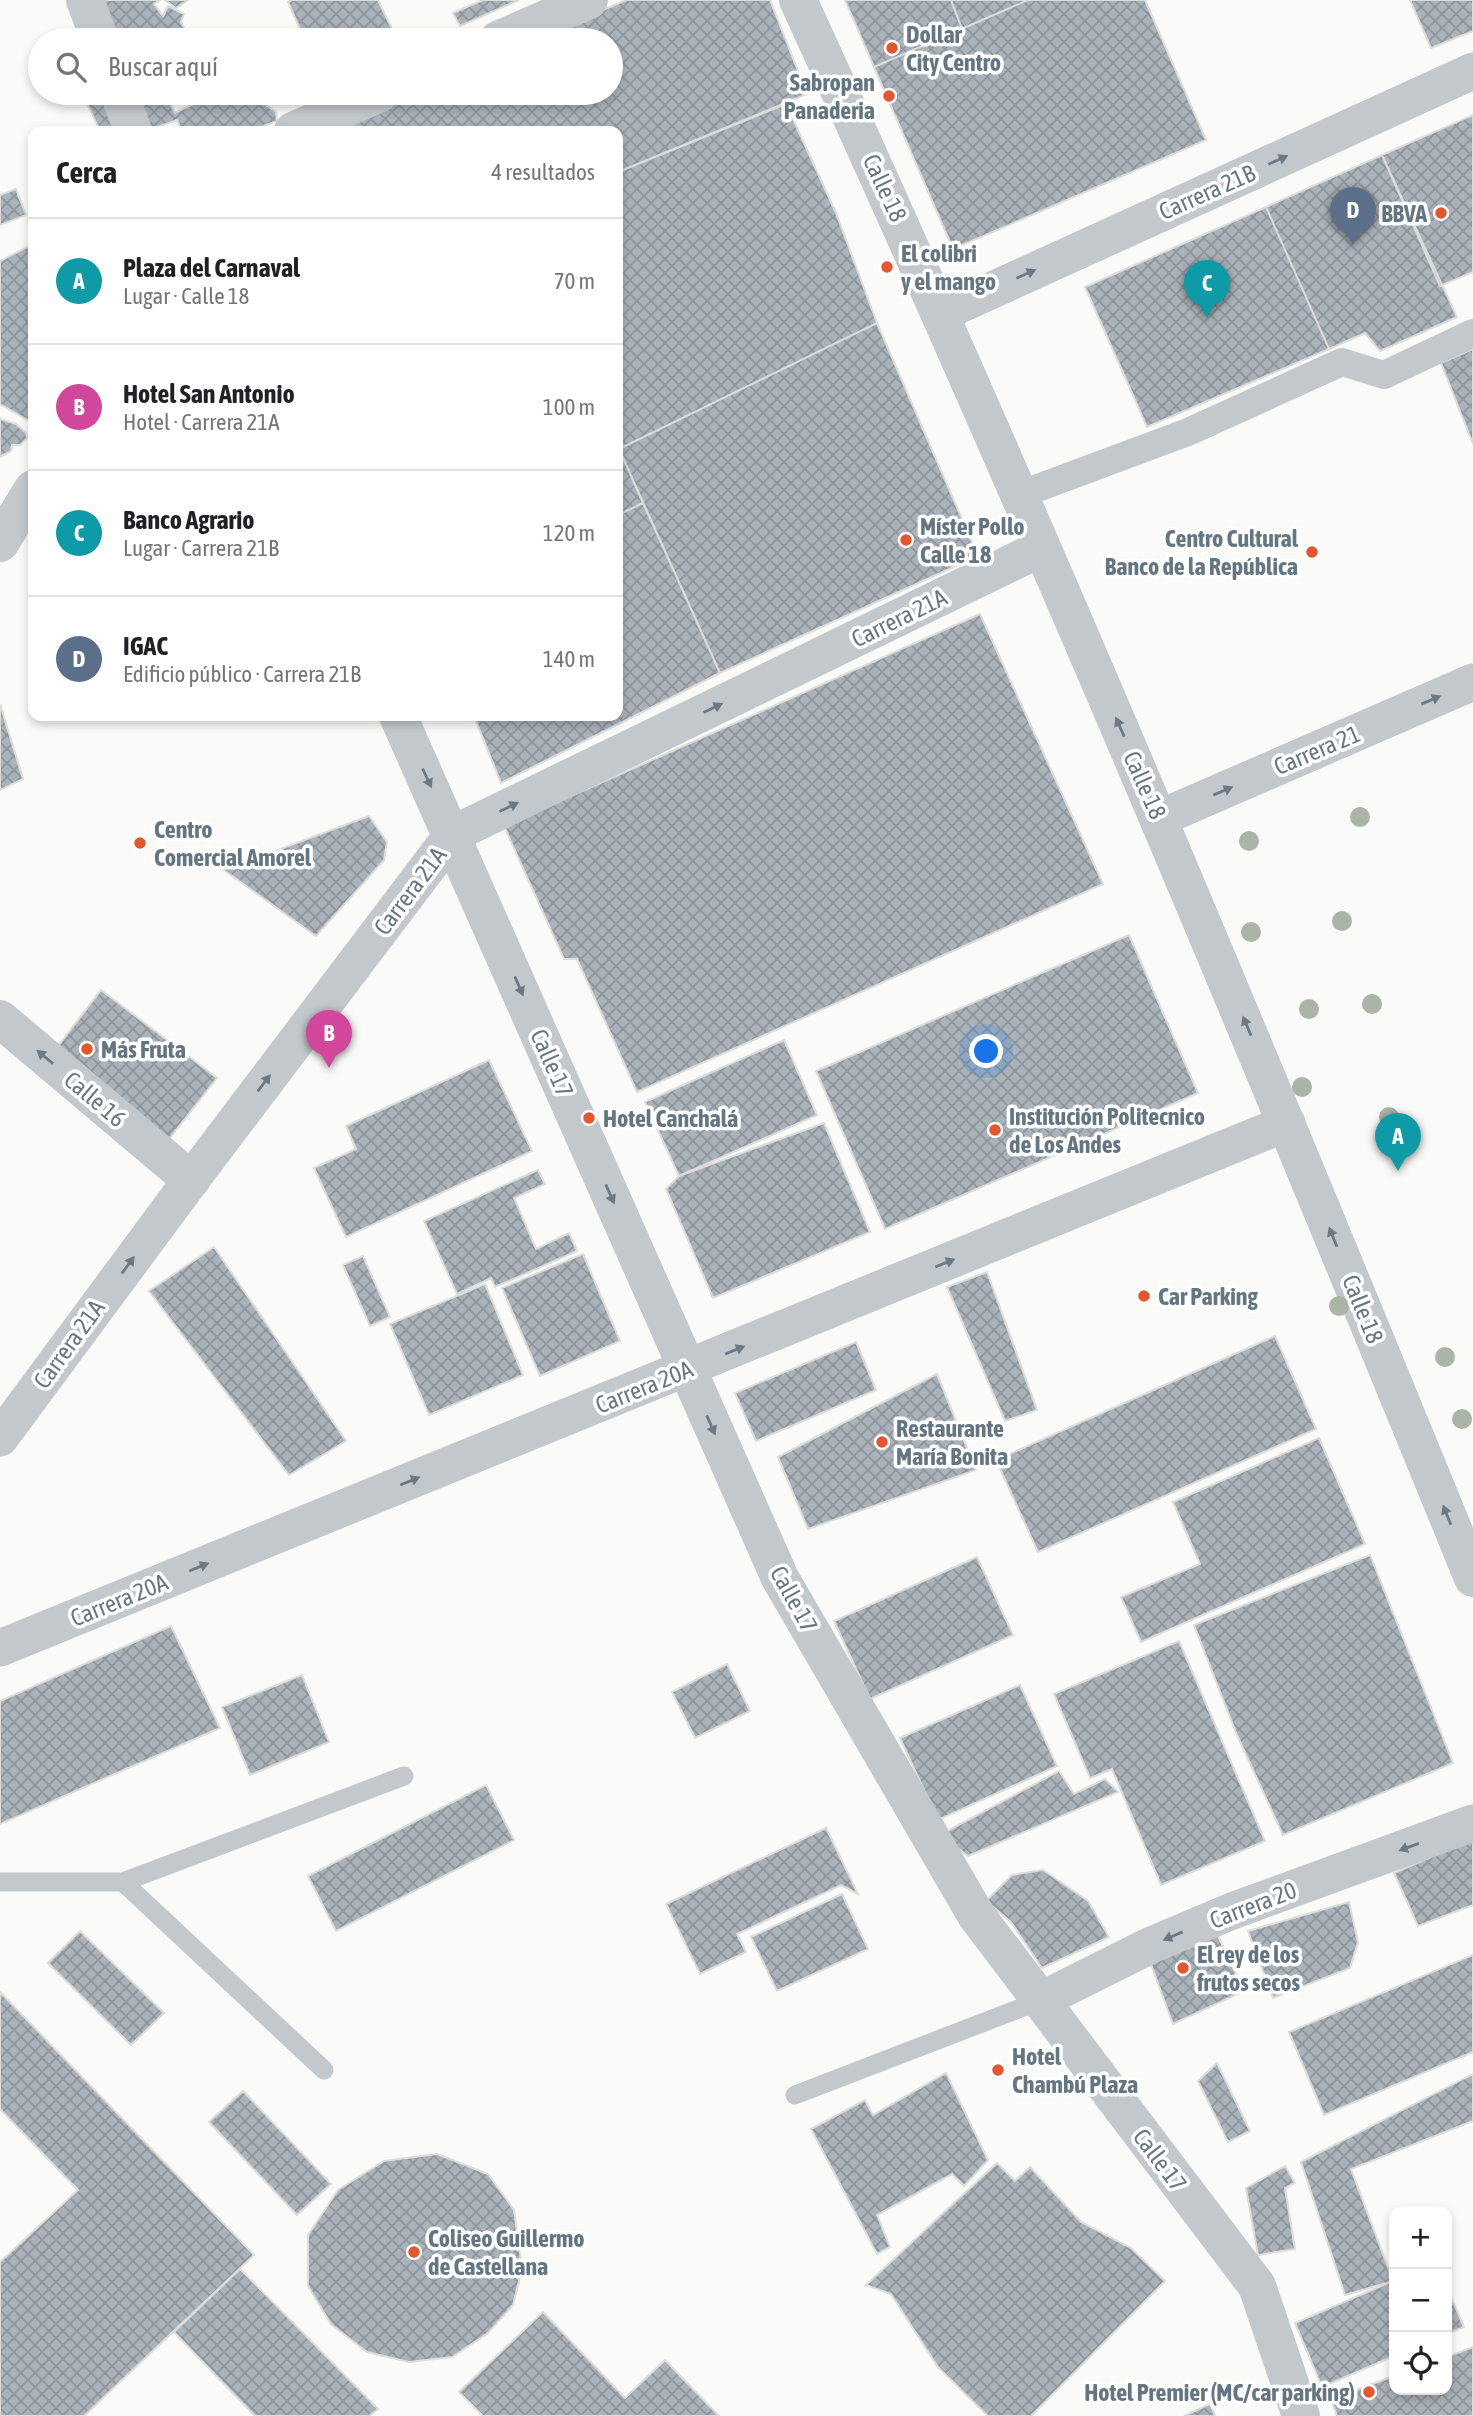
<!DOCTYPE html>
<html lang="es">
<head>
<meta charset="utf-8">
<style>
	body { margin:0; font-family:"Asap Condensed",sans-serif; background:#f6f6f6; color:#202124 }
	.controls { position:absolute; right:21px; bottom:21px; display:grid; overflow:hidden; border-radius:14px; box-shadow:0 4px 10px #0003 }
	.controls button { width:63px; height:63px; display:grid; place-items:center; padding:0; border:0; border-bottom:2px solid #e0e0e0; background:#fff; color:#202124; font:35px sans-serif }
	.you { position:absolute; left:987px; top:1052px; width:24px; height:24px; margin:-18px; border:5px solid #fff; border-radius:50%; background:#1a73e8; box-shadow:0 0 0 10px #1a73e833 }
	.badge { display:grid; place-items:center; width:46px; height:46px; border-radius:50%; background:#1a73e8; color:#fff; font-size:23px; font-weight:700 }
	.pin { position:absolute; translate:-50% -58px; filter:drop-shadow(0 2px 4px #0008) }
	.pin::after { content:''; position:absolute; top:37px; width:24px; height:21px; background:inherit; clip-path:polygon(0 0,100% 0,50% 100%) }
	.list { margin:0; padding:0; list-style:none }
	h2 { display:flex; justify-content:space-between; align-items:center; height:91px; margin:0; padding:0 28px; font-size:30px }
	h2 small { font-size:23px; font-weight:400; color:#757577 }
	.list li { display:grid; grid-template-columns:46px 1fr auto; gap:21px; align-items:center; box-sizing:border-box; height:126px; padding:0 28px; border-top:2px solid #e0e0e0 }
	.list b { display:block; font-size:26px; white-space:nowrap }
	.list p { margin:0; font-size:23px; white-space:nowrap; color:#757577 }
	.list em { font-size:23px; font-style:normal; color:#757577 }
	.icon { flex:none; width:38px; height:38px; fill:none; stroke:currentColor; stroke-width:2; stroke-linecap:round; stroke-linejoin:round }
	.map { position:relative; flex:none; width:1473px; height:2416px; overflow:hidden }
	.search { position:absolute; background:#fff; box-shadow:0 4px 10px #0003; left:28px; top:28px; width:595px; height:77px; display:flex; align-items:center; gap:18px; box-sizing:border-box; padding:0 24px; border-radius:38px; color:#757577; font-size:26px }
	.panel { position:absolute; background:#fff; box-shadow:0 4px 10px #0003; left:28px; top:126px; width:595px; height:595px; border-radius:14px }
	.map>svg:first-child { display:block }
</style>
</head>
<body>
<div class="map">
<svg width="1473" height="2416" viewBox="0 0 1473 2416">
	<defs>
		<pattern id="building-cross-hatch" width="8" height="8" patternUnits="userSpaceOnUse" patternTransform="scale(1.75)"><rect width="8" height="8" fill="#aab3b9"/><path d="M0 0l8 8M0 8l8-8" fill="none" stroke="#8e969c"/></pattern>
	</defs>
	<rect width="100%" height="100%" fill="#fafaf8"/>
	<path fill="url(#building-cross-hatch)" stroke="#dcdcda" stroke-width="2" d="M99,0H160L154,4L163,16L168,6L184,14L181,22L190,40H112Z
		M165,0H188L176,8Z
		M292,0H378L394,33L379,40H305L288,2Z
		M483,0H519L460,26L453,13Z
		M626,0H770L807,94L618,172V131H355L351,121L414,93H611V40H534Z
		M845,0H951L962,29L874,67Z
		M951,0H1028L962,29Z
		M1028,0H1145L1206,140L953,249L874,67Z
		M1410,0H1473V31L1431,48Z
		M82,93H111L129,131H100Z
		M130,93H165L175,113L216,93H285L266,105L276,112L277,121L250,131H182L177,120L146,131Z
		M786,104L836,213L877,323L619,449L618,172Z
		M1473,115V272L1440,286L1382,155Z
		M1382,155L1457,317L1380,351L1365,333L1329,349L1266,207Z
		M16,189L26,215L0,225V195Z
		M1266,207L1329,349L1147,427L1085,287Z
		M33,244V423L0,404V261Z
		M877,323L978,556L720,673L619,449Z
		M1473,349V444L1441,363Z
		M0,419L16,424L26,433L27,438L20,445H12L11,451L0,457Z
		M618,446L643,503L618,515Z
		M643,503L720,673L501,783L474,716H618V515Z
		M980,614L1103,884L637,1092L577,959H564L504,826Z
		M0,704L23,779L0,790Z
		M369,816L387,842L384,860L316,936L224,870Z
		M1129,935L1198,1093L885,1229L816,1071Z
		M101,990L217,1078L161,1149L52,1054Z
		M784,1040L817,1115L679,1176L645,1102Z
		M489,1060L532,1151L346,1237L314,1168L356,1149L346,1126Z
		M824,1123L870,1232L713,1298L666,1189L679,1176Z
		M538,1170L545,1184L514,1198L536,1249L569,1233L577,1251L495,1287L491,1278L457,1294L424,1221Z
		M214,1247L346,1441L289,1475L149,1291Z
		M583,1254L620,1341L540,1376L502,1288Z
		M363,1256L390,1317L370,1326L343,1265Z
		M987,1272L1037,1410L1005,1421L947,1287Z
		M485,1284L523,1375L429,1415L390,1324Z
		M1275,1336L1316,1429L1038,1552L996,1460Z
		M856,1342L876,1390L756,1441L735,1393Z
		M937,1374L976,1470L808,1529L778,1457Z
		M1319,1438L1365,1544L1141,1642L1121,1597L1200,1564L1173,1502Z
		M1370,1555L1453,1763L1283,1835L1237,1735L1194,1625Z
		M977,1557L1013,1635L870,1699L834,1621Z
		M171,1626L220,1728L0,1824V1701Z
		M1179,1641L1265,1841L1161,1885L1112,1769L1090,1778L1054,1694Z
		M727,1664L750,1711L695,1738L672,1692Z
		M302,1675L329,1742L250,1775L222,1707Z
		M1020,1685L1057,1766L938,1820L900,1738Z
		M1059,1771L1074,1794L1105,1779L1118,1792L968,1856L940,1835Z
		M486,1785L514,1840L336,1931L308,1876Z
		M826,1828L858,1894L841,1885L737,1934L746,1952L700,1974L666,1904Z
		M1473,1839V1905L1418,1926L1394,1873Z
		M1043,1870L1088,1901L1109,1937L1042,1968L1011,1922L986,1901L1012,1875Z
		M842,1894L868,1949L777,1991L751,1937Z
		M1349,1902L1358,1942L1350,1968L1273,1998L1248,1931Z
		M1212,1923L1244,1991L1173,2024L1149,1959Z
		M80,1931L164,2013L131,2045L48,1963Z
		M1473,1955V2052L1324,2115L1289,2032Z
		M0,1992L254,2255L84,2416H0V2262L78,2190L0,2109Z
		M1217,2063L1250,2131L1228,2142L1198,2081Z
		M946,2073L988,2160L964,2186L952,2174L877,2215L890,2247L877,2254L811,2129L865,2100L873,2115Z
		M1473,2074V2121L1351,2169L1393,2281L1345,2295L1301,2162Z
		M243,2091L331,2184L297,2215L209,2122Z
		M437,2154L488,2174L514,2210L522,2269L513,2305L488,2333L452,2357L409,2362L367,2352L331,2324L308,2286V2235L338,2190L384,2161Z
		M997,2163L1015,2181L1030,2167L1081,2222L1131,2248L1165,2281L1031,2416H988L938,2367L891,2294L866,2285Z
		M1285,2166L1295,2183L1285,2188L1295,2249L1258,2255L1246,2188Z
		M240,2269L378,2409L369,2416H255L174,2332Z
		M1393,2281L1394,2356L1322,2387L1295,2323Z
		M1447,2288L1464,2327L1447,2334Z
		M543,2312L625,2398L665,2360L719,2416H483L459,2392Z
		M1473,2347V2416H1337L1331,2399L1394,2376V2390H1447V2357Z
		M1210,2404L1215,2416H1184Z"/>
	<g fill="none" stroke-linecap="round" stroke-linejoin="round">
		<path stroke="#c3c8cc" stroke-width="19" d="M0,1882H123L324,2070
			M123,1882L404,1776
			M795,2095L1039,2001"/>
		<path stroke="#c3c8cc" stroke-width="28" d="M1019,495L1188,432L1342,362L1384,375L1473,333"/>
		<path stroke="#c3c8cc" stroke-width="37" d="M942,313L1473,71
			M1160,818L1473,682
			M0,1438L191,1180L453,834L1042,548
			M0,1648L1287,1123
			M1039,2001L1149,1946L1232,1911L1473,1823"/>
		<path stroke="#c3c8cc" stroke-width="38" d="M85,0L100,40
			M798,0C1037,520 1257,1049 1473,1578
			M498,40L589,0
			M119,93L133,131
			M293,131L380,93
			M0,543L33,489
			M398,716L780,1578L976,1915L1257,2286L1301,2416
			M0,1019L191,1180"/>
	</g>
	<g fill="#aab4a7">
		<circle cx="1360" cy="817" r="10"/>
		<circle cx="1249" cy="841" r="10"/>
		<circle cx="1342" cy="921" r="10"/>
		<circle cx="1251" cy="932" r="10"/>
		<circle cx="1372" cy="1004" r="10"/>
		<circle cx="1309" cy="1009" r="10"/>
		<circle cx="1302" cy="1087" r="10"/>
		<circle cx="1389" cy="1117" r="10"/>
		<circle cx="1339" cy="1306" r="10"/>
		<circle cx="1445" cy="1357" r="10"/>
		<circle cx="1462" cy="1419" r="10"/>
	</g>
	<defs><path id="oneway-solid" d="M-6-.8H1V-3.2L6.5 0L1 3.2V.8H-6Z" transform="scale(1.75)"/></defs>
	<g fill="#6a7a87">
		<use href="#oneway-solid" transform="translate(1278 160) rotate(-24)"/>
		<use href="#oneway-solid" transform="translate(1026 274) rotate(-24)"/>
		<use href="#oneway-solid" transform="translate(1431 700) rotate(-23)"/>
		<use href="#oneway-solid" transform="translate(713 708) rotate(-26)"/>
		<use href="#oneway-solid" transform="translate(1120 727) rotate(-114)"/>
		<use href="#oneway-solid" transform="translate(427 778) rotate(65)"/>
		<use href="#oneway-solid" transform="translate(1223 791) rotate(-23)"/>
		<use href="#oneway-solid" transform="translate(509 807) rotate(-26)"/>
		<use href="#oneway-solid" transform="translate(519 986) rotate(66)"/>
		<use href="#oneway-solid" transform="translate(1247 1026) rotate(-113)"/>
		<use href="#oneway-solid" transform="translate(45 1057) rotate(-140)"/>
		<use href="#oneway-solid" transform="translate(264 1083) rotate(-53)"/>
		<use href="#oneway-solid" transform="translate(610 1194) rotate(66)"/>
		<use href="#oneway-solid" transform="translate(1333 1237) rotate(-112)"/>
		<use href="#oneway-solid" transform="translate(945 1263) rotate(-22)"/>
		<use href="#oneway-solid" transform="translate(128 1265) rotate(-54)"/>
		<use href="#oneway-solid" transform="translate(735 1350) rotate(-22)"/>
		<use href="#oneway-solid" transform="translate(711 1425) rotate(66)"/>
		<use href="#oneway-solid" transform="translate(410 1481) rotate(-22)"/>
		<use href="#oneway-solid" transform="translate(1447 1515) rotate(-112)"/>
		<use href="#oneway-solid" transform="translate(199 1567) rotate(-22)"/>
		<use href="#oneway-solid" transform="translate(1409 1847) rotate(160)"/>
		<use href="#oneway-solid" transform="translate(1173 1936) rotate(157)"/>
	</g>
	<g fill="#e4572e" stroke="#fff" stroke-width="2.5">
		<circle cx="892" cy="48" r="7"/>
		<circle cx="889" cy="96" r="7"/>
		<circle cx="1441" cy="213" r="7"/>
		<circle cx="887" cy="267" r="7"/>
		<circle cx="906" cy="540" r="7"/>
		<circle cx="1312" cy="552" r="7"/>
		<circle cx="140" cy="843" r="7"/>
		<circle cx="87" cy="1049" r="7"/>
		<circle cx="589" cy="1118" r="7"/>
		<circle cx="995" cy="1130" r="7"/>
		<circle cx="1144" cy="1296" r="7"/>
		<circle cx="882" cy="1442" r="7"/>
		<circle cx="1183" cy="1968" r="7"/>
		<circle cx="998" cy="2070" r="7"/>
		<circle cx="414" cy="2252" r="7"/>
		<circle cx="1369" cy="2392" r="7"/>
	</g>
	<g text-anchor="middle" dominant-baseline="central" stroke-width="7" stroke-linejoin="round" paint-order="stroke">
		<g font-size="24" font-weight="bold" fill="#657683" stroke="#fff" text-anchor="start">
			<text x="906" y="34">Dollar<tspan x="906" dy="28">City Centro</tspan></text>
			<text x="875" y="82" text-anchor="end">Sabropan<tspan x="875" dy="28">Panaderia</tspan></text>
			<text x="1427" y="213" text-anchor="end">BBVA</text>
			<text x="901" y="253">El colibri<tspan x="901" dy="28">y el mango</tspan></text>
			<text x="920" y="526">Míster Pollo<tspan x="920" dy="28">Calle 18</tspan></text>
			<text x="1298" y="538" text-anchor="end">Centro Cultural<tspan x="1298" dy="28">Banco de la República</tspan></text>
			<text x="154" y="829">Centro<tspan x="154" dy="28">Comercial Amorel</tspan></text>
			<text x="101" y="1049">Más Fruta</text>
			<text x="1009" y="1116">Institución Politecnico<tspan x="1009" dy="28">de Los Andes</tspan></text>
			<text x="603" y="1118">Hotel Canchalá</text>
			<text x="1158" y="1296">Car Parking</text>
			<text x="896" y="1428">Restaurante<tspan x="896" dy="28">María Bonita</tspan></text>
			<text x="1197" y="1954">El rey de los<tspan x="1197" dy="28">frutos secos</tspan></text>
			<text x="1012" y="2056">Hotel<tspan x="1012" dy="28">Chambú Plaza</tspan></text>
			<text x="428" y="2238">Coliseo Guillermo<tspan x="428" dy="28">de Castellana</tspan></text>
			<text x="1355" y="2392" text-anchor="end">Hotel Premier (MC/car parking)</text>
		</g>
		<g font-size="24" fill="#657683" stroke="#fff">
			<text transform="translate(885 188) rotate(65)">Calle 18</text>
			<text transform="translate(1207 192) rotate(-24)">Carrera 21B</text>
			<text transform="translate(899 618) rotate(-26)">Carrera 21A</text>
			<text transform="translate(1317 750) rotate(-23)">Carrera 21</text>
			<text transform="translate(1145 785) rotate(66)">Calle 18</text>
			<text transform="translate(410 891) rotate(-53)">Carrera 21A</text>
			<text transform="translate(552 1063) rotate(66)">Calle 17</text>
			<text transform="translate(95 1099) rotate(40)">Calle 16</text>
			<text transform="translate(1363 1309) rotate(68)">Calle 18</text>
			<text transform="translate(69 1344) rotate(-54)">Carrera 21A</text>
			<text transform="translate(644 1387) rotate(-22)">Carrera 20A</text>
			<text transform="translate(794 1599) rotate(61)">Calle 17</text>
			<text transform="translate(119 1600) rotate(-22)">Carrera 20A</text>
			<text transform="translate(1253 1905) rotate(-21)">Carrera 20</text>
			<text transform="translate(1160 2160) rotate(53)">Calle 17</text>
		</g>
	</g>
</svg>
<div class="controls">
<button>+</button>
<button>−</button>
<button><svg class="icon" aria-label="locate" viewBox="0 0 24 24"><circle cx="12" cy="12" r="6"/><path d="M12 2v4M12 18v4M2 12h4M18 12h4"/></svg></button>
</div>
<div class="you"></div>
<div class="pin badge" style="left:1398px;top:1171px;background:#0f9aa8">A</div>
<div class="pin badge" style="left:329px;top:1068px;background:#d1479c">B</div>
<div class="pin badge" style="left:1207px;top:318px;background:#0f9aa8">C</div>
<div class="pin badge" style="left:1353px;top:245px;background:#5c6f8a">D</div>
<div class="search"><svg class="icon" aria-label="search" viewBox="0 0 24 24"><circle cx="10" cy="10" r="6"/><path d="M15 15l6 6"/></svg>Buscar aquí</div>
<section class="panel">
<h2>Cerca<small>4 resultados</small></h2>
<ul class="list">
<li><span class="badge" style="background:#0f9aa8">A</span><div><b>Plaza del Carnaval</b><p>Lugar · Calle 18</p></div><em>70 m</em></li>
<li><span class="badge" style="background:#d1479c">B</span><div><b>Hotel San Antonio</b><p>Hotel · Carrera 21A</p></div><em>100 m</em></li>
<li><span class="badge" style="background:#0f9aa8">C</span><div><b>Banco Agrario</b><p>Lugar · Carrera 21B</p></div><em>120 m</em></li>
<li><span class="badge" style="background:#5c6f8a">D</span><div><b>IGAC</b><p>Edificio público · Carrera 21B</p></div><em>140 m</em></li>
</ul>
</section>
</div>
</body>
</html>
